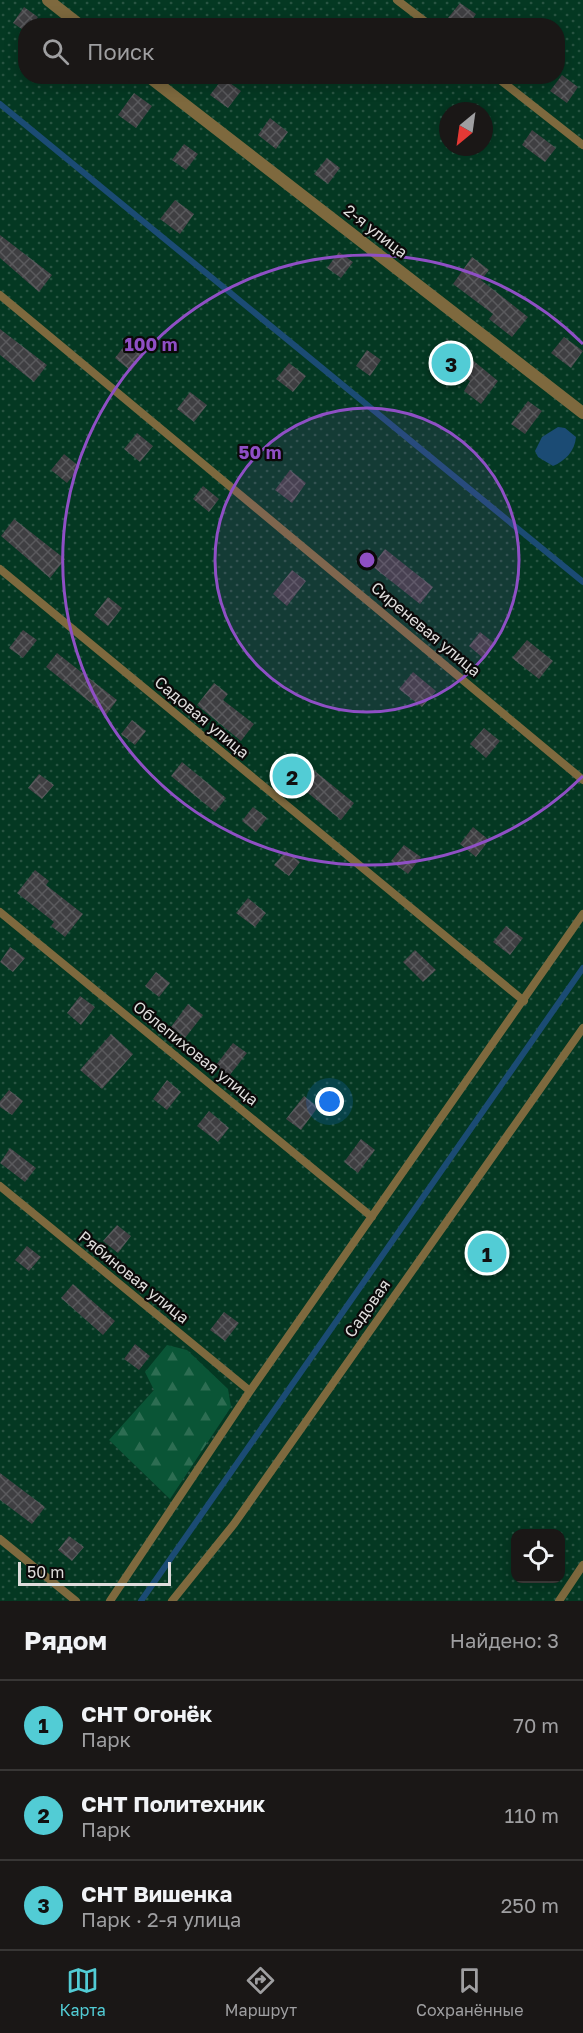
<!DOCTYPE html>
<html lang="ru">
<head>
<meta charset="utf-8">
<style>
	body { margin:0; font-family:"Golos Text",sans-serif; background:#272423; color:#f1f3f6 }
	.controls { position:absolute; right:18px; bottom:18px; display:grid; overflow:hidden; border-radius:12px; box-shadow:0 3px 15px #0003 }
	.controls button { width:54px; height:54px; display:grid; place-items:center; padding:0; border:0; border-bottom:2px solid #383635; background:#1a1716; color:#f1f3f6; font:30px sans-serif }
	.compass { position:absolute; left:439px; top:102px; width:54px; height:54px; border-radius:50%; background:#1a1716; box-shadow:0 3px 15px #0003; rotate:209deg }
	.scale { position:absolute; left:18px; bottom:15px; width:153px; box-sizing:border-box; padding-left:6px; border:3px solid #dedcdb; border-top:0; font-size:16px; line-height:21px; white-space:nowrap; color:#dedcdb; -webkit-text-stroke:4px #0b0909; paint-order:stroke }
	.you { position:absolute; left:330px; top:1102px; width:21px; height:21px; margin:-15px; border:4px solid #fff; border-radius:50%; background:#1a73e8; box-shadow:0 0 0 9px #1a73e833 }
	.badge { display:grid; place-items:center; width:39px; height:39px; border-radius:50%; background:#52ccd5; color:#111; font-size:20px; font-weight:700 }
	.pin { position:absolute; translate:-50% -50%; border:3px solid #fff; box-shadow:0 2px 6px #0006 }
	.list { margin:0; padding:0; list-style:none }
	h2 { display:flex; justify-content:space-between; align-items:center; height:78px; margin:0; padding:0 24px; font-size:26px }
	h2 small { font-size:20px; font-weight:400; color:#9f9fa1 }
	.list li { display:grid; grid-template-columns:39px 1fr auto; gap:18px; align-items:center; box-sizing:border-box; height:90px; padding:0 24px; border-top:2px solid #383635 }
	.list b { display:block; font-size:22px; white-space:nowrap }
	.list p { margin:0; font-size:20px; white-space:nowrap; color:#9f9fa1 }
	.list em { font-size:20px; font-style:normal; color:#9f9fa1 }
	.icon { flex:none; width:33px; height:33px; fill:none; stroke:currentColor; stroke-width:2; stroke-linecap:round; stroke-linejoin:round }
	.map { position:relative; flex:none; width:583px; height:1601px; overflow:hidden }
	.search { position:absolute; background:#1a1716; box-shadow:0 3px 15px #0003; left:18px; right:18px; top:18px; height:66px; display:flex; align-items:center; gap:15px; box-sizing:border-box; padding:0 21px; border-radius:24px; color:#9f9fa1; font-size:22px }
	.sheet { height:348px; background:#1a1716 }
	nav { display:flex; justify-content:space-around; align-items:center; box-sizing:border-box; height:84px; border-top:2px solid #383635; background:#1a1716; font-size:16px; color:#9f9fa1 }
	nav a { display:grid; justify-items:center; gap:3px }
	nav .on { color:#52ccd5 }
	.map>svg:first-child { display:block }
</style>
</head>
<body>
<div class="map">
<svg width="583" height="1601" viewBox="0 0 583 1601">
	<defs>
		<pattern id="green-dots" width="8" height="8" patternUnits="userSpaceOnUse" patternTransform="scale(1.5)"><rect width="8" height="8" fill="#043822"/><path d="M2 2h.1M6 6h.1" fill="none" stroke="#285442" stroke-width="1.8" stroke-linecap="round"/></pattern>
		<pattern id="forest-firs" width="22" height="20" patternUnits="userSpaceOnUse" patternTransform="scale(1.5)"><rect width="22" height="20" fill="#0a5536"/><path d="M5 1l3.5 6h-7zM16 11l3.5 6h-7z" fill="#2d6d52"/></pattern>
		<pattern id="building-cross-hatch" width="8" height="8" patternUnits="userSpaceOnUse" patternTransform="scale(1.5)"><rect width="8" height="8" fill="#3f3f42"/><path d="M0 0l8 8M0 8l8-8" fill="none" stroke="#5a5a5d"/></pattern>
	</defs>
	<rect width="100%" height="100%" fill="#221f1e"/>
	<path fill="url(#green-dots)" fill-rule="evenodd" d="M0,0H583V1601H0ZM26,26H558V76H26ZM448,111H484V147H448ZM516,1534H560V1578H516Z"/>
	<path fill="url(#forest-firs)" d="M167,1345L187,1350L228,1389L231,1407L170,1499L109,1440L154,1390L145,1372Z"/>
	<path fill="#1b4b74" d="M558,427L565,428L576,437C575,451 565,461 553,466L538,457L535,451L542,437Z"/>
	<g fill="none" stroke-linecap="round" stroke-linejoin="round">
		<path stroke="#1b4b74" stroke-width="6" d="M0,104L583,582
			M141,1601L583,968"/>
	</g>
	<path fill="url(#building-cross-hatch)" d="M460,3L476,14L468,26H458L448,18Z
		M24,7L38,17L32,26H26V32L13,23Z
		M562,75L578,87L567,103L550,91Z
		M223,78L241,91L228,108L210,95Z
		M134,93L152,106L136,128L118,115Z
		M270,118L288,132L276,149L258,135Z
		M532,130L556,148L545,162L522,145Z
		M184,144L198,154L186,170L172,160Z
		M327,158L340,168L328,184L314,174Z
		M175,200L194,214L180,234L160,219Z
		M0,235L52,275L39,292L0,258Z
		M339,252L353,262L341,278L327,268Z
		M472,257L489,270L481,280L528,317L512,337L489,319L493,314L453,284Z
		M0,329L47,365L34,382L0,355Z
		M564,337L583,351L571,368L551,353Z
		M447,339L498,381L481,404L464,391L470,381L435,355Z
		M128,341L144,354L131,371L115,358Z
		M367,350L381,360L370,376L356,366Z
		M289,363L306,376L293,392L276,379Z
		M190,392L207,405L194,422L177,409Z
		M528,401L542,411L525,434L511,424Z
		M137,433L153,446L140,462L124,449Z
		M64,454L80,467L67,483L51,470Z
		M290,470L306,483L292,503L275,490Z
		M203,486L219,499L209,512L193,499Z
		M14,519L65,559L50,578L1,536Z
		M385,549L433,587L420,604L372,566Z
		M292,570L306,581L287,606L273,594Z
		M108,597L122,608L108,626L94,615Z
		M23,630L37,640L23,658L9,648Z
		M480,632L494,643L483,658L469,646Z
		M527,640L553,661L539,679L512,658Z
		M57,653L117,700L106,715L46,667Z
		M413,672L436,691L422,707L399,689Z
		M214,683L228,694L223,700L254,724L241,741L197,705Z
		M132,720L146,731L135,745L121,734Z
		M484,728L500,741L486,758L470,744Z
		M182,762L226,798L215,812L171,776Z
		M305,763L354,803L341,820L292,780Z
		M39,774L54,785L42,799L28,788Z
		M253,807L267,818L256,832L242,821Z
		M473,827L489,840L476,857L460,844Z
		M404,845L421,857L408,874L391,861Z
		M286,851L300,862L289,876L274,865Z
		M35,870L49,881L46,885L83,914L65,937L51,926L54,922L17,893Z
		M248,898L266,913L255,927L236,913Z
		M506,926L523,938L510,955L493,942Z
		M10,947L25,958L13,972L0,962Z
		M415,950L436,970L423,982L403,962Z
		M156,972L170,983L159,997L145,986Z
		M80,996L95,1007L81,1025L67,1013Z
		M188,1004L203,1015L185,1038L171,1027Z
		M111,1034L133,1054L102,1089L80,1070Z
		M233,1043L247,1053L229,1076L216,1065Z
		M167,1080L181,1092L167,1110L153,1099Z
		M9,1090L23,1101L12,1115L0,1107V1101Z
		M304,1096L318,1107L301,1130L286,1119Z
		M209,1111L229,1128L218,1142L197,1126Z
		M361,1139L375,1150L358,1173L344,1162Z
		M10,1148L36,1168L25,1182L0,1163Z
		M117,1225L131,1236L118,1253L103,1241Z
		M27,1246L41,1257L29,1271L15,1260Z
		M73,1284L115,1321L103,1335L61,1298Z
		M224,1312L239,1323L225,1341L210,1330Z
		M135,1344L150,1356L139,1370L124,1359Z
		M0,1473L45,1507L32,1524L0,1500Z
		M69,1536L84,1547L72,1561L58,1550Z"/>
	<g fill="none" stroke-linecap="round" stroke-linejoin="round">
		<path stroke="#7e693e" stroke-width="8" d="M397,0L431,26
			M495,76L583,145
			M0,295L583,780
			M0,569L524,1001
			M0,912L372,1217
			M0,1186L250,1391
			M0,1539L76,1601
			M110,1601L250,1391L583,914
			M172,1601L234,1524L583,1028
			M559,1601L583,1565"/>
		<path stroke="#7e693e" stroke-width="12" d="M48,0L81,26
			M148,76L583,413"/>
	</g>
	<circle cx="367" cy="560" r="152" fill="#8f4fc5" fill-opacity=".12"/>
	<g fill="none" stroke="#8f4fc5" stroke-width="3">
		<circle cx="367" cy="560" r="152"/>
		<path d="M583 776A305 305 0 1 1 583 344"/>
	</g>
	<g text-anchor="middle" dominant-baseline="central" stroke-width="4.5" stroke-linejoin="round" paint-order="stroke">
		<g font-size="16" fill="#dedcdb" stroke="#0b0909">
			<text transform="translate(376 231) rotate(38)">2-я улица</text>
			<text transform="translate(426 629) rotate(40)">Сиреневая улица</text>
			<text transform="translate(202 717) rotate(40)">Садовая улица</text>
			<text transform="translate(196 1053) rotate(39)">Облепиховая улица</text>
			<text transform="translate(134 1277) rotate(39)">Рябиновая улица</text>
			<text transform="translate(367 1308) rotate(-55)">Садовая</text>
		</g>
	</g>
	<circle cx="367" cy="560" r="9" fill="#8f4fc5" stroke="#0b0909" stroke-width="3"/>
	<g font-size="18" text-anchor="middle" font-weight="bold" fill="#8f4fc5" stroke="#0b0909" stroke-width="4.5" stroke-linejoin="round" paint-order="stroke">
		<text x="151" y="351">100 m</text>
		<text x="260" y="459">50 m</text>
	</g>
</svg>
<div class="controls">
<button><svg class="icon" aria-label="locate" viewBox="0 0 24 24"><circle cx="12" cy="12" r="6"/><path d="M12 2v4M12 18v4M2 12h4M18 12h4"/></svg></button>
</div>
<svg class="compass" viewBox="-18 -18 36 36"><path d="M0-13l5 13h-10z" fill="#e53935"/><path d="M0 13l5-13h-10z" fill="#9f9fa1"/></svg>
<div class="scale">50 m</div>
<div class="you"></div>
<div class="pin badge" style="left:487px;top:1253px">1</div>
<div class="pin badge" style="left:292px;top:776px">2</div>
<div class="pin badge" style="left:451px;top:363px">3</div>
<div class="search"><svg class="icon" aria-label="search" viewBox="0 0 24 24"><circle cx="10" cy="10" r="6"/><path d="M15 15l6 6"/></svg>Поиск</div>
</div>
<section class="sheet">
<h2>Рядом<small>Найдено: 3</small></h2>
<ul class="list">
<li><span class="badge">1</span><div><b>СНТ Огонёк</b><p>Парк</p></div><em>70 m</em></li>
<li><span class="badge">2</span><div><b>СНТ Политехник</b><p>Парк</p></div><em>110 m</em></li>
<li><span class="badge">3</span><div><b>СНТ Вишенка</b><p>Парк · 2-я улица</p></div><em>250 m</em></li>
</ul>
</section>
<nav>
<a class="on"><svg class="icon" aria-label="map" viewBox="0 0 24 24"><path d="M3 6l6-2 6 2 6-2v14l-6 2-6-2-6 2zM9 4v14M15 6v14"/></svg>Карта</a>
<a><svg class="icon" aria-label="directions" viewBox="0 0 24 24"><path d="M12 3l9 9-9 9-9-9zM9 14v-3h6M13 9l2 2-2 2"/></svg>Маршрут</a>
<a><svg class="icon" aria-label="saved" viewBox="0 0 24 24"><path d="M7 4h10v16l-5-4-5 4z"/></svg>Сохранённые</a>
</nav>
</body>
</html>
